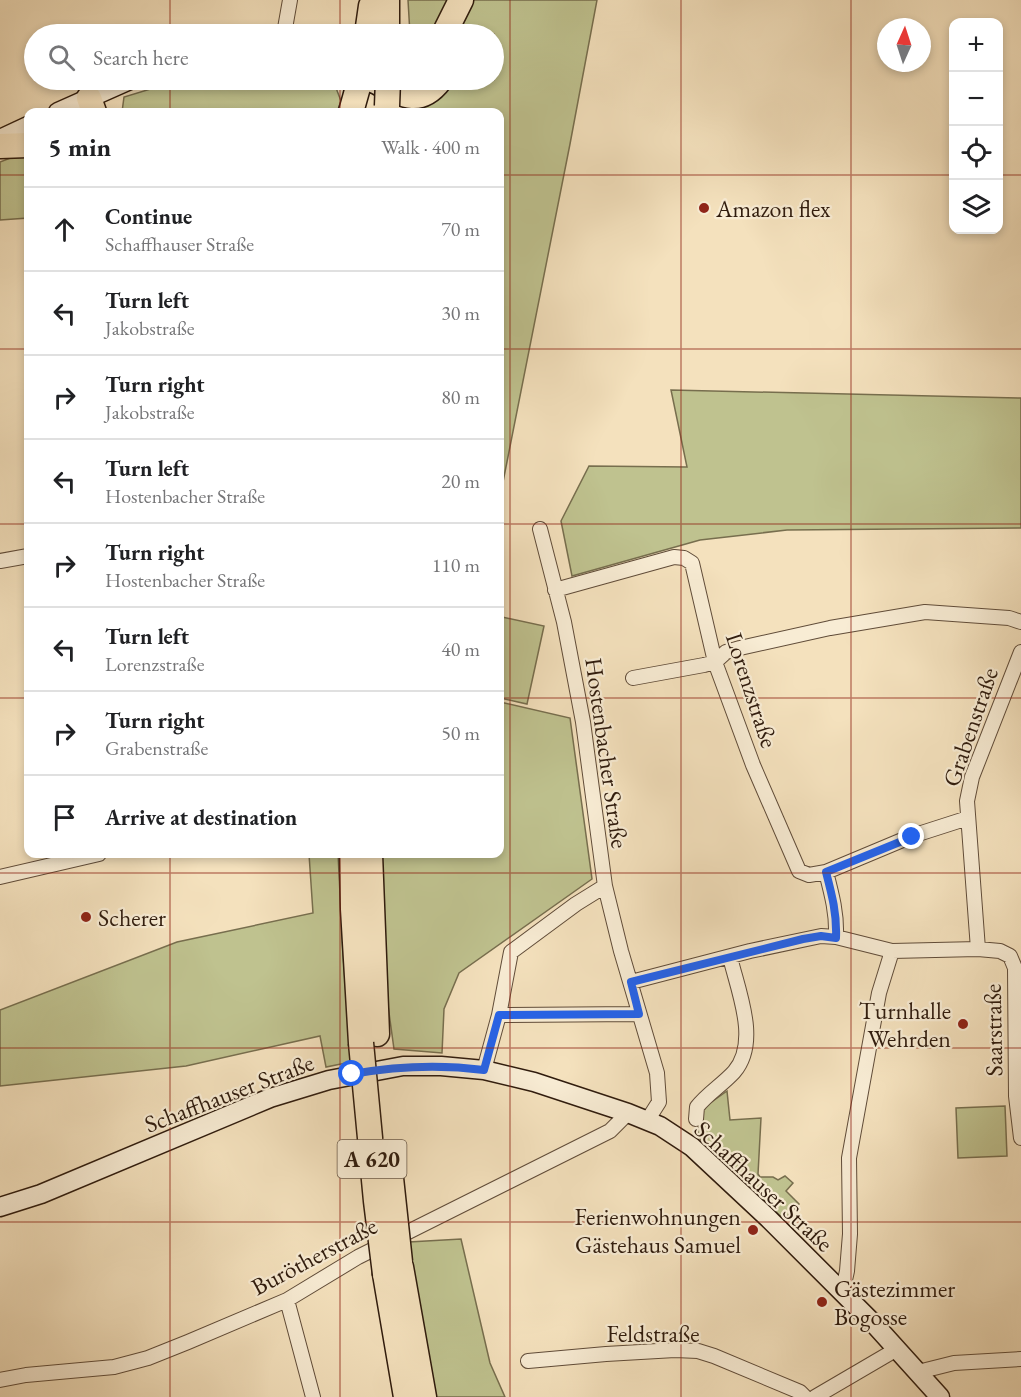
<!DOCTYPE html>
<html lang="en">
<head>
<meta charset="utf-8">
<style>
	body { margin:0; font-family:"EB Garamond",serif; background:#f2f2f2; color:#202124 }
	.controls { position:absolute; right:18px; top:18px; display:grid; overflow:hidden; border-radius:12px; box-shadow:0 3px 9px #0003 }
	.controls button { width:54px; height:54px; display:grid; place-items:center; padding:0; border:0; border-bottom:2px solid #e0e0e0; background:#fff; color:#202124; font:30px sans-serif }
	.compass { position:absolute; left:877px; top:18px; width:54px; height:54px; border-radius:50%; background:#fff; box-shadow:0 3px 9px #0003; rotate:3deg }
	.stop { position:absolute; width:18px; height:18px; margin:-14px; border:4px solid #2563eb; border-radius:50%; background:#fff }
	.stop.end { background:#2563eb; border-color:#fff; box-shadow:0 2px 6px #0008 }
	.list { margin:0; padding:0; list-style:none }
	h2 { display:flex; justify-content:space-between; align-items:center; height:78px; margin:0; padding:0 24px; font-size:26px }
	h2 small { font-size:20px; font-weight:400; color:#757577 }
	.list li { display:grid; grid-template-columns:39px 1fr auto; gap:18px; align-items:center; box-sizing:border-box; height:84px; padding:0 24px; border-top:2px solid #e0e0e0 }
	.list b { display:block; font-size:22px; white-space:nowrap }
	.list p { margin:0; font-size:20px; white-space:nowrap; color:#757577 }
	.list em { font-size:20px; font-style:normal; color:#757577 }
	.icon { flex:none; width:33px; height:33px; fill:none; stroke:currentColor; stroke-width:2; stroke-linecap:round; stroke-linejoin:round }
	.map { position:relative; flex:none; width:1021px; height:1397px; overflow:hidden }
	.search { position:absolute; background:#fff; box-shadow:0 3px 9px #0003; left:24px; top:24px; width:480px; height:66px; display:flex; align-items:center; gap:15px; box-sizing:border-box; padding:0 21px; border-radius:33px; color:#757577; font-size:22px }
	.panel { position:absolute; background:#fff; box-shadow:0 3px 9px #0003; left:24px; top:108px; width:480px; height:750px; border-radius:12px }
	.map>svg:first-child { display:block }
</style>
</head>
<body>
<div class="map">
<svg width="1021" height="1397" viewBox="0 0 1021 1397">
	<rect width="100%" height="100%" fill="#f4e1bd"/>
	<filter id="stains"><feTurbulence type="fractalNoise" baseFrequency=".00333" numOctaves="4"/><feColorMatrix values="0 0 0 0 .2 0 0 0 0 .09 0 0 0 0 .02 0 0 0 .5 -.17"/></filter>
	<radialGradient id="worn" r=".72"><stop offset=".6" stop-color="#630" stop-opacity="0"/><stop offset="1" stop-color="#630" stop-opacity=".3"/></radialGradient>
	<path fill="#bfc28f" stroke="#776e4e" stroke-width="1.5" d="M408,0H597L570,144L500,497V112H411V80H494V34H410Z
		M180,80H333L341,101L337,112H122L124,97Z
		M18,155L28,156V218L0,220V162Z
		M671,390L1021,398V528L787,530L700,540L572,576L561,521L589,466L687,467Z
		M502,617L544,626L527,704L500,698V631Z
		M500,702L570,718L592,879L459,973L444,1009L442,1053L394,1049L382,962L379,854H500Z
		M309,854H338L343,954L351,1062L326,1067L320,1036L186,1066L0,1086V1010L177,942L313,913Z
		M727,1091L730,1120L761,1118L758,1174L760,1177H773L778,1180L785,1176L793,1183L786,1191L799,1204L784,1220L698,1137L699,1111Z
		M1005,1106L1007,1156L958,1158L956,1108Z
		M461,1239L490,1363L505,1397H434L415,1299L409,1242Z"/>
	<g fill="none" stroke-linecap="round" stroke-linejoin="round">
		<g stroke="#604c39" stroke-width="16">
			<path id="street" d="M284,34L290,0
				M540,529L564,622L583,722L605,886L621,951L657,1073L659,1102L647,1121
				M0,561L28,556
				M555,590L674,557L684,558L692,563L715,662L753,765L799,871L809,875L826,872C832,895 837,914 836,937
				M633,678L704,665L715,662L726,652L740,648L830,628L925,612L1009,618L1021,622
				M826,872L912,836L968,818
				M0,877L99,854
				M978,949L967,801L972,777L1021,652
				M631,982L750,951L821,936L836,937L892,951L978,949L1000,951L1010,956L1015,968L1016,1096L1021,1138
				M499,1015L639,1014
				M484,1070L499,1015L511,952L576,904L605,886
				M696,1119L697,1107C707,1094 722,1085 734,1072C760,1042 738,991 730,957
				M838,1288L845,1280L847,1271L850,1234L849,1158L879,993L892,951
				M287,1300L313,1397
				M528,1361L606,1354L675,1350L698,1351L714,1356L800,1392L805,1397
				M918,1372L954,1363L1021,1359
				M0,1380L26,1375L114,1367L148,1358L188,1342L287,1300L358,1257L610,1131L628,1113
				M815,1397L897,1349"/>
		</g>
		<g stroke="#2f1b0d" stroke-width="21">
			<path id="secondary" d="M58,112L130,80
				M0,139L28,126
				M0,1207L41,1194L270,1098L329,1080L403,1066H441L484,1070L534,1082L628,1113L660,1126L692,1147L768,1218L875,1325L940,1397"/>
		</g>
		<g stroke="#2f1b0d" stroke-width="27">
			<path id="highway" d="M387,0V34
				M367,34L371,6
				M444,34L461,0
				M373,80C398,92 418,109 440,80
				M89,98L94,112
				M351,112L360,80
				M0,146L28,145
				M352,854L353,909L361,1043
				M370,854L377,1034
				M401,1267L424,1397
				M385,1274L406,1397"/>
		</g>
		<use href="#street" stroke="#f8ecd4" stroke-width="14"/>
		<use href="#secondary" stroke="#f8ecd4" stroke-width="18"/>
		<use href="#highway" stroke="#f4e1bd" stroke-width="24"/>
		<g stroke="#2f1b0d" stroke-width="27" stroke-linecap="butt">
			<path id="highway-bridge" d="M387,106L388,80
				M361,1043L376,1201L385,1274
				M388,1150L400,1262"/>
		</g>
		<use href="#highway-bridge" stroke="#f4e1bd" stroke-width="24"/>
	</g>
	<g fill="none" stroke-linecap="round" stroke-linejoin="round">
		<path stroke="#2563eb" stroke-width="8" d="M352,1074C397,1066 438,1064 484,1070L499,1015L639,1014L631,982L803,939L821,936L836,938C837,914 832,895 826,872L912,837"/>
	</g>
	<path fill="none" stroke="#8f2418" stroke-width="1.5" stroke-opacity="0.55" d="M170,0V34M340,0V34M510,0V1397M681,0V1397M851,0V1397M170,80V112M340,80V112M0,175H28M500,175H954M998,175H1021M0,349H28M500,349H1021M0,524H28M500,524H1021M0,698H28M500,698H1021M170,854V1397M340,854V1397M0,873H1021M0,1048H1021M0,1222H1021"/>
	<g fill="#8f2418" stroke="#f8ecd4" stroke-width="2">
		<circle cx="704" cy="208" r="6"/>
		<circle cx="86" cy="917" r="6"/>
		<circle cx="963" cy="1024" r="6"/>
		<circle cx="753" cy="1230" r="6"/>
		<circle cx="822" cy="1302" r="6"/>
	</g>
	<g text-anchor="middle" dominant-baseline="central" stroke-width="4.5" stroke-linejoin="round" paint-order="stroke">
		<rect fill="#f8ecd4" stroke="#6b5a49" stroke-width="1.5" x="337.5" y="1140" width="69" height="38" rx="4.5"/>
		<g font-size="22" font-weight="bold" fill="#2f1b0d">
			<text x="372" y="1159">A 620</text>
		</g>
		<g font-size="24" fill="#2f1b0d" stroke="#f8ecd4" text-anchor="start">
			<text x="716" y="208">Amazon flex</text>
			<text x="98" y="917">Scherer</text>
			<text x="951" y="1010" text-anchor="end">Turnhalle<tspan x="951" dy="28">Wehrden</tspan></text>
			<text x="741" y="1216" text-anchor="end">Ferienwohnungen<tspan x="741" dy="28">Gästehaus Samuel</tspan></text>
			<text x="834" y="1288">Gästezimmer<tspan x="834" dy="28">Bogosse</tspan></text>
		</g>
		<g font-size="24" fill="#2f1b0d" stroke="#f8ecd4">
			<text transform="translate(752 690) rotate(72)">Lorenzstraße</text>
			<text transform="translate(970 727) rotate(-71)">Grabenstraße</text>
			<text transform="translate(607 753) rotate(82)">Hostenbacher Straße</text>
			<text transform="translate(993 1030) rotate(-91)">Saarstraße</text>
			<text transform="translate(229 1093) rotate(-21)">Schaffhauser Straße</text>
			<text transform="translate(764 1186) rotate(43)">Schaffhauser Straße</text>
			<text transform="translate(314 1256) rotate(-28)">Burötherstraße</text>
			<text x="653" y="1333">Feldstraße</text>
		</g>
	</g>
	<rect width="100%" height="100%" filter="url(#stains)"/>
	<rect width="100%" height="100%" fill="url(#worn)"/>
</svg>
<div class="controls">
<button>+</button>
<button>−</button>
<button><svg class="icon" aria-label="locate" viewBox="0 0 24 24"><circle cx="12" cy="12" r="6"/><path d="M12 2v4M12 18v4M2 12h4M18 12h4"/></svg></button>
<button><svg class="icon" aria-label="layers" viewBox="0 0 24 24"><path d="M12 4l9 5-9 5-9-5zM3 14l9 5 9-5"/></svg></button>
</div>
<svg class="compass" viewBox="-18 -18 36 36"><path d="M0-13l5 13h-10z" fill="#e53935"/><path d="M0 13l5-13h-10z" fill="#757577"/></svg>
<div class="stop" style="left:352px;top:1074px"></div>
<div class="stop end" style="left:912px;top:837px"></div>
<div class="search"><svg class="icon" aria-label="search" viewBox="0 0 24 24"><circle cx="10" cy="10" r="6"/><path d="M15 15l6 6"/></svg>Search here</div>
<section class="panel">
<h2>5 min<small>Walk · 400 m</small></h2>
<ul class="list">
<li><svg class="icon" aria-label="ahead" viewBox="0 0 24 24"><path d="M12 20V5M6 11l6-6 6 6"/></svg><div><b>Continue</b><p>Schaffhauser Straße</p></div><em>70 m</em></li>
<li><svg class="icon" aria-label="left" viewBox="0 0 24 24"><path d="M17 20v-9H6M10 6l-5 5 5 5"/></svg><div><b>Turn left</b><p>Jakobstraße</p></div><em>30 m</em></li>
<li><svg class="icon" aria-label="right" viewBox="0 0 24 24"><path d="M7 20v-9h11M14 6l5 5-5 5"/></svg><div><b>Turn right</b><p>Jakobstraße</p></div><em>80 m</em></li>
<li><svg class="icon" aria-label="left" viewBox="0 0 24 24"><path d="M17 20v-9H6M10 6l-5 5 5 5"/></svg><div><b>Turn left</b><p>Hostenbacher Straße</p></div><em>20 m</em></li>
<li><svg class="icon" aria-label="right" viewBox="0 0 24 24"><path d="M7 20v-9h11M14 6l5 5-5 5"/></svg><div><b>Turn right</b><p>Hostenbacher Straße</p></div><em>110 m</em></li>
<li><svg class="icon" aria-label="left" viewBox="0 0 24 24"><path d="M17 20v-9H6M10 6l-5 5 5 5"/></svg><div><b>Turn left</b><p>Lorenzstraße</p></div><em>40 m</em></li>
<li><svg class="icon" aria-label="right" viewBox="0 0 24 24"><path d="M7 20v-9h11M14 6l5 5-5 5"/></svg><div><b>Turn right</b><p>Grabenstraße</p></div><em>50 m</em></li>
<li><svg class="icon" aria-label="arrive" viewBox="0 0 24 24"><path d="M6 21V4h12l-3 4 3 4H6"/></svg><div><b>Arrive at destination</b></div></li>
</ul>
</section>
</div>
</body>
</html>
